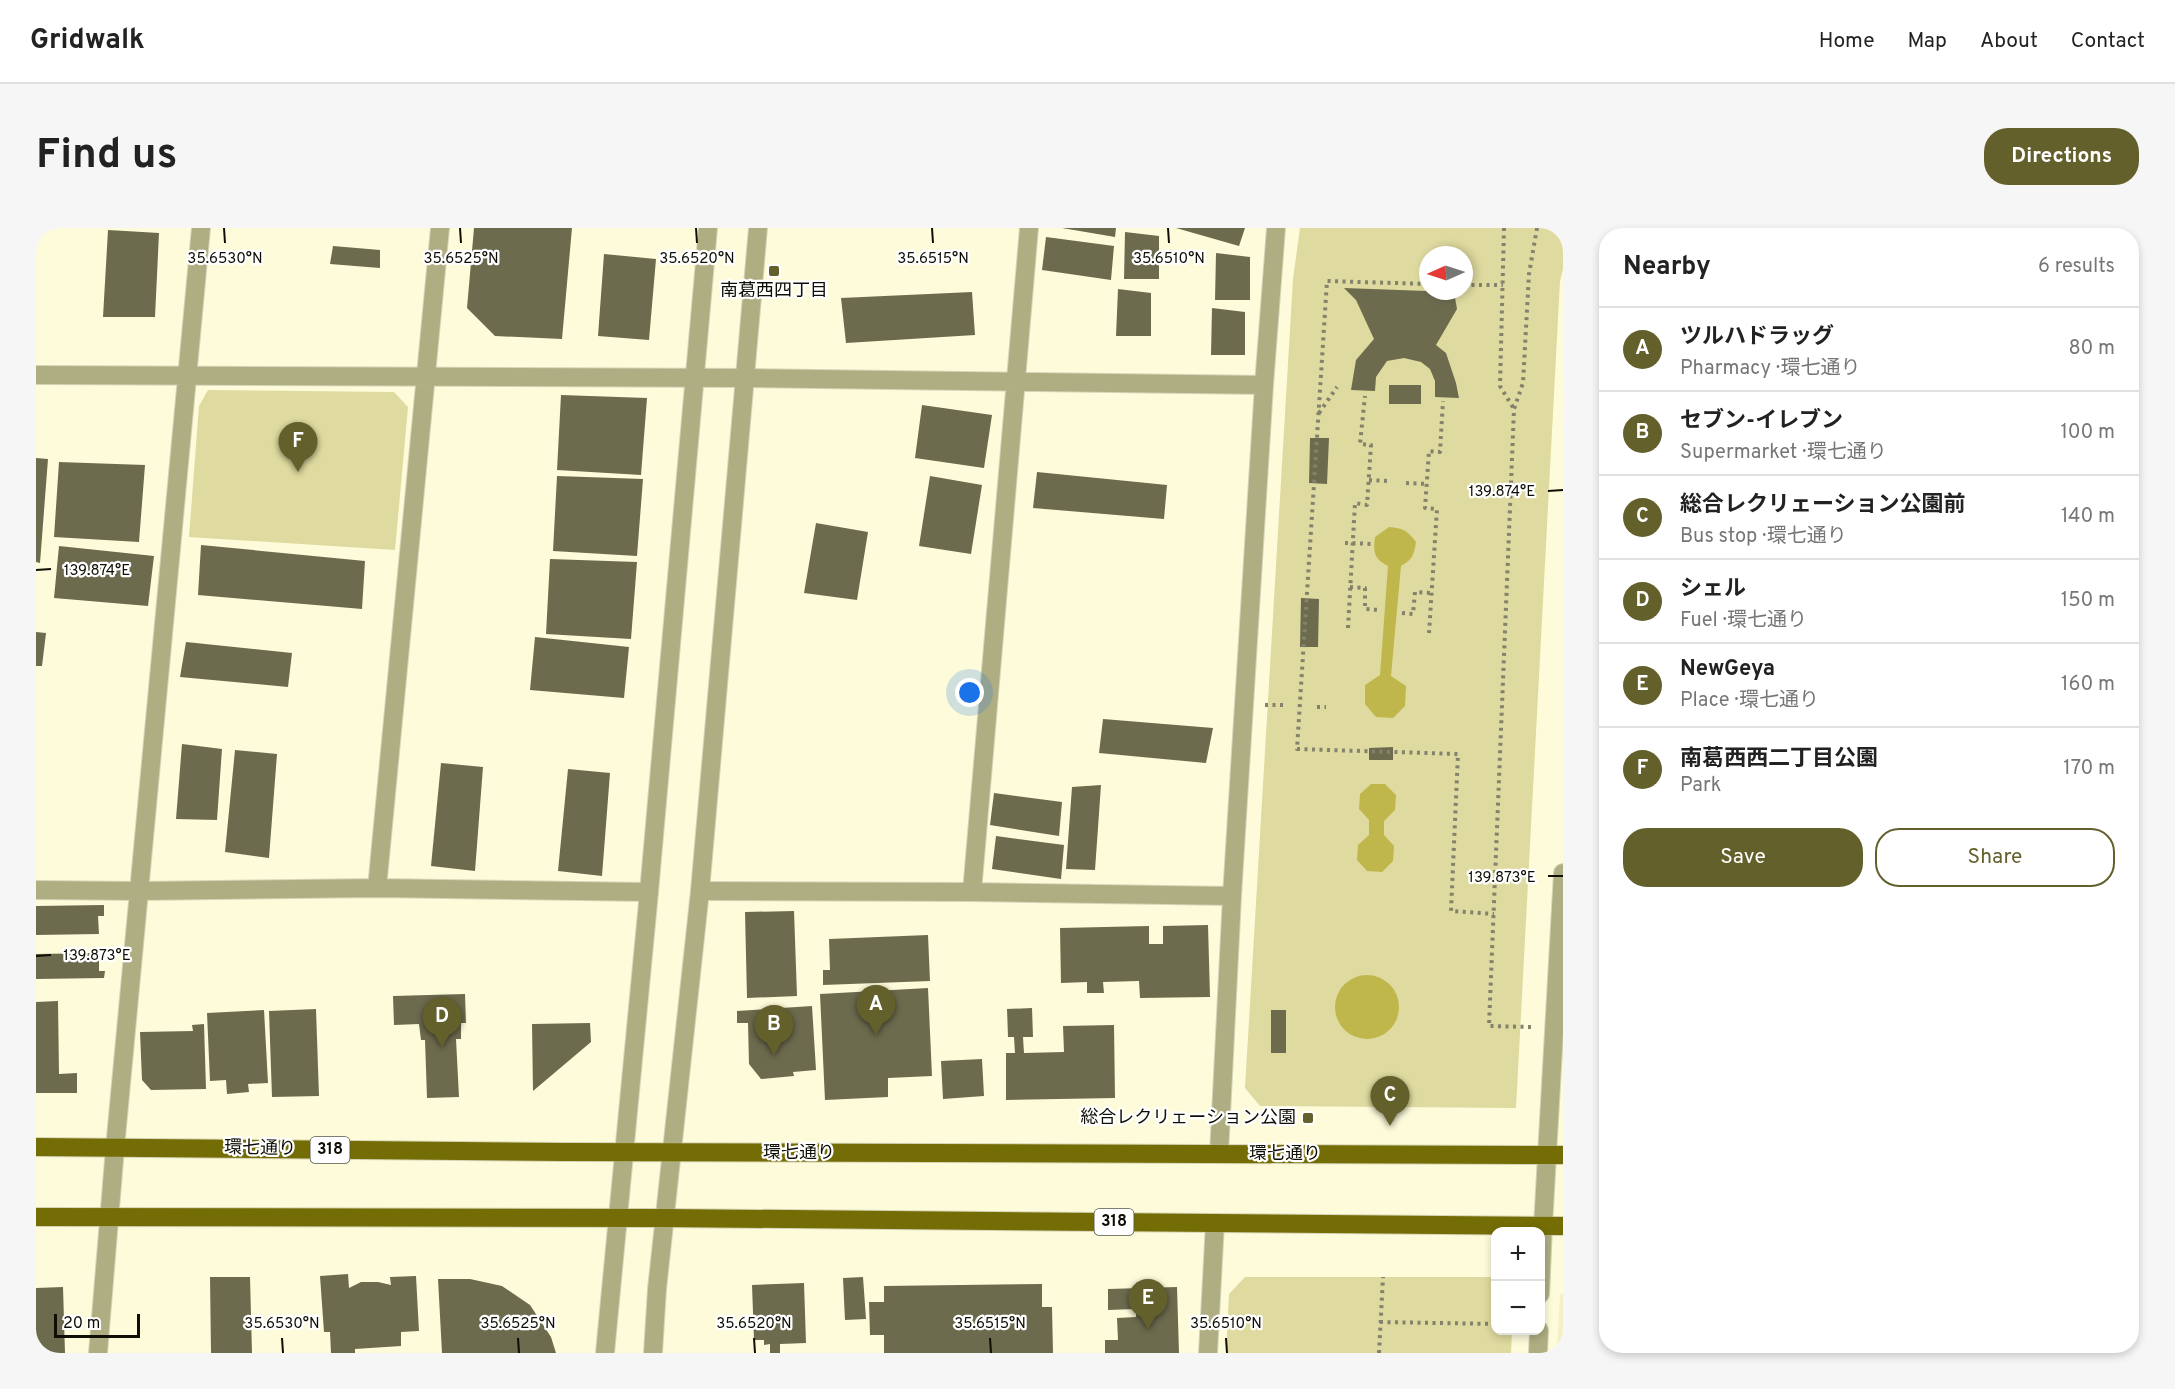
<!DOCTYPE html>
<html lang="en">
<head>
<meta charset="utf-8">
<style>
	body { margin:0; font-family:Overpass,"Noto Sans JP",sans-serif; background:#f6f6f6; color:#222 }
	.controls { position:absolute; right:18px; bottom:18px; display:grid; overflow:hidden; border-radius:12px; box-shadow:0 3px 9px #0003 }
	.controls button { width:54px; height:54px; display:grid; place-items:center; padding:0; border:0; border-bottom:2px solid #e0e0e0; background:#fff; color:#222; font:30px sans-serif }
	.compass { position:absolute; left:1383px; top:18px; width:54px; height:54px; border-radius:50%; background:#fff; box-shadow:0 3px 9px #0003; rotate:267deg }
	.scale { position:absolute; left:18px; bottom:15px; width:86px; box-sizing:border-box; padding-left:6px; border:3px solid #0f0e04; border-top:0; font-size:16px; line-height:21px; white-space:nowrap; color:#0f0e04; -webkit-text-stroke:4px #fff; paint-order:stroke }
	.you { position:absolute; left:934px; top:465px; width:21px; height:21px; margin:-15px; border:4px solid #fff; border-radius:50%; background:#1a73e8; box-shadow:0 0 0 9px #1a73e833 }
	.badge { display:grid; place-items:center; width:39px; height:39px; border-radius:50%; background:#64602c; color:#fff; font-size:20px; font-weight:700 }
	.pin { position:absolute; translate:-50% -50px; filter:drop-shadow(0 2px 3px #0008) }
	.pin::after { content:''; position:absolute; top:32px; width:21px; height:18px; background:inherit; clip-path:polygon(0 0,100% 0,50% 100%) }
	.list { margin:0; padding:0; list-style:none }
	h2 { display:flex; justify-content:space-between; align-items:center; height:78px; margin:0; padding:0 24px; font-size:26px }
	h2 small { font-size:20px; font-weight:400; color:#767676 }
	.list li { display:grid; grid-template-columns:39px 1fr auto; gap:18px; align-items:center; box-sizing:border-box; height:84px; padding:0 24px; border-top:2px solid #e0e0e0 }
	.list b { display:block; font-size:22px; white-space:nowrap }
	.list p { margin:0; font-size:20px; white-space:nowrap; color:#767676 }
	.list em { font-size:20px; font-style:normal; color:#767676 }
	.actions { display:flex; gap:12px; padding:18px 24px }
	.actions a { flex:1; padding:14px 0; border:2px solid #64602c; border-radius:24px; text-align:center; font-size:21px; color:#64602c }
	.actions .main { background:#64602c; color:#fff }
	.map { position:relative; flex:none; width:1527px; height:1125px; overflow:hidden; border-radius:24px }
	header { display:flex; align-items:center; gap:36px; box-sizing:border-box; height:84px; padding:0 30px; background:#fff; border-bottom:2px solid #e0e0e0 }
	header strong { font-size:28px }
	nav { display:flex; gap:33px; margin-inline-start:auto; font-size:21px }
	.intro { display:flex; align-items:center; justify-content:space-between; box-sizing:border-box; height:144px; padding:0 36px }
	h1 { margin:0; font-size:42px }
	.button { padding:15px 27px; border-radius:24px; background:#64602c; color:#fff; font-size:21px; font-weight:700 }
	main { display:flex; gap:36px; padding:0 36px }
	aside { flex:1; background:#fff; border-radius:24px; box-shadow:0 3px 9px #0003 }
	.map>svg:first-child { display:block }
</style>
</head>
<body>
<header>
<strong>Gridwalk</strong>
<nav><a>Home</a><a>Map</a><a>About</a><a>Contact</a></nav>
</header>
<div class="intro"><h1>Find us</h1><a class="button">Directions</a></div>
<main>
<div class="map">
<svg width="1527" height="1125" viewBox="0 0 1527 1125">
	<rect width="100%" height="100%" fill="#fdfbda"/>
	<path fill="#f3f0c8" d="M1527,1065V1125H1521L1524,1067Z"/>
	<path fill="#dfda9f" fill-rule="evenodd" d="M1264,0H1527V41L1524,53L1480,880L1224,878L1209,860L1257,51ZM1392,27H1428V63H1392Z
		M172,162L358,164L372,179L359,322L153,309L163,178Z
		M1209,1049H1459L1460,1102L1476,1103L1475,1125H1190L1193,1066Z"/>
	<path fill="#c0b74c" d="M1353,299C1367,300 1372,303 1380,314C1378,327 1376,332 1365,338L1355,448L1370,458L1369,478L1357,490L1340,489L1329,476V457L1344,447L1352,338C1338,331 1337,324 1339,309Z
		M1335,556H1349L1360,567L1359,582L1348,593V607L1358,618L1357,633L1346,644L1331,643L1321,632L1322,617L1333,607V592L1323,581L1324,566Z
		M1299 779a32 32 0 1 1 64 0a32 32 0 1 1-64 0Z"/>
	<path fill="#6d6b4e" d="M438,0H536L526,111L459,108L431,80Z
		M1026,0H1080L1079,9Z
		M1140,0H1209L1203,18Z
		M72,2L123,5L119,89H67Z
		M1089,4L1123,8V51H1088Z
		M1010,9L1078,18L1075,52L1006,42Z
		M297,18L344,22V40L294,36Z
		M1180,25L1214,29V72H1179Z
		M568,26L620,31L613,112L562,108Z
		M1308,60L1418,64L1421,81L1400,117L1410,125L1420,155L1423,170L1399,169V153L1394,141L1385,134L1368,130L1351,133L1340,149L1339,163L1315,162L1320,132L1338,111L1320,72Z
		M1082,61L1115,65V108H1080Z
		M936,64L939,107L810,115L805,70Z
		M1176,80L1209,84V127H1175Z
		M1353,157H1385V176H1353Z
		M525,167L611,170L605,247L521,242Z
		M886,177L956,187L948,240L879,230Z
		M1274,210H1293L1291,256L1273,255Z
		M0,230L12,231L4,335L0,334Z
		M23,234L109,237L103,314L18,309Z
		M1001,244L1131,257L1128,291L997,280Z
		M521,248L607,251L601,328L517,323Z
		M894,248L946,257L935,326L883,318Z
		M780,295L832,304L821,372L768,365Z
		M165,317L329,333L326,381L162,367Z
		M23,318L118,328L112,378L18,370Z
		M514,331L601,334L595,411L510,406Z
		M1265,370L1283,371L1282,419H1264Z
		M0,404L10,405L6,438H0Z
		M499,409L593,419L588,470L494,462Z
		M150,414L256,425L252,459L144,449Z
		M1067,491L1177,500L1170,535L1063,525Z
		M146,516L186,521L181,592L140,591Z
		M1357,519V532H1333V520Z
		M199,522L241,526L233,630L189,624Z
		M405,535L447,539L439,643L395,638Z
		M532,541L574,545L566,648L522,643Z
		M1065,557L1059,642L1030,641L1036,559Z
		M958,565L1026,574L1023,608L954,597Z
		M960,608L1028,617L1025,651L956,641Z
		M68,677V688H62L63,706L0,707V678Z
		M758,683L761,768L711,770L709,684Z
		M1172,697L1174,769L1104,770L1103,753L1067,754L1068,765H1051V754L1025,755L1024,700L1113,698V716H1127V698Z
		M892,707L894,753L787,757V742H794L793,711Z
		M63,725V743H69L68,750L0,751V726Z
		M892,760L896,848L852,850V869L789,872L784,766Z
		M429,766L430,795H425V811H420L423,869L391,870L389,812H385L383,796L358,797L357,768Z
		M22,773L23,846L41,845V865H0V774Z
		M776,778L780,842L757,844L758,848L725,851L713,836L712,795H701V783Z
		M996,780L997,809H987L988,825L1028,824L1027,798L1078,797L1079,870L970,872V825H979L978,809H972L971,781Z
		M280,781L283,868L236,869L233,783Z
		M228,782L232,855L212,856L213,864L191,866L190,852L174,853L171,785Z
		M1235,782H1250V825H1235Z
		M554,795L555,814L497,863L496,796Z
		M168,796L170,861L115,862L106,852L104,804L157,803L156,797Z
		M946,831L948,868L907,871L905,833Z
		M312,1046L313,1060L325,1054H342L355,1057L354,1049L380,1048L383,1103L365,1104V1118L319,1121V1125H295L294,1104H288L284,1048Z
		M174,1049H214L216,1125H175Z
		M827,1049L830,1091L809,1092L807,1050Z
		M402,1051H434L466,1058L494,1077L515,1109L520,1125H406Z
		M768,1055L770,1115L744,1116V1125H734V1116L728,1117V1112H718L716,1057Z
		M1006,1056V1079H1016L1017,1125H848V1107H834L833,1074H848V1058Z
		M27,1059L29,1125H0V1060Z
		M1141,1059L1143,1125H1069V1112H1082L1081,1090L1100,1089V1081L1072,1082V1061Z"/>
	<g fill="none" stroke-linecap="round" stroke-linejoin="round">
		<g stroke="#d7d5b8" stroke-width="20">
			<path id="minor" d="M0,147L709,150L1228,157
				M341,660L404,0
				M0,662L103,663L341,660L613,664
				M664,663L936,664L1196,668
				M936,664L993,0
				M1183,926L1196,668L1228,157L1240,0
				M1504,1066L1507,998L1527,645
				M62,1125L79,920L165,0
				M1172,1125L1179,995
				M1502,1125L1503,1102"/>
		</g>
		<g stroke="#d7d5b8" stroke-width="20">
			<path id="tertiary" d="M569,1125L613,664L672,0
				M617,1125L621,1061L664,663L722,0"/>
		</g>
		<g stroke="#d7d5b8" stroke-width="20">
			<path id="primary" d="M0,919L529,924L1527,927
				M0,989L629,990L1527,998"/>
		</g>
		<path stroke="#83826d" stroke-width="4" stroke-dasharray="3 4.5" stroke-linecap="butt" d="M1468,0L1464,158L1478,181
			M1392,56L1291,53L1261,521L1422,526L1415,683L1458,686
			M1428,57H1467
			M1283,185L1301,159
			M1333,252L1352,253
			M1370,255L1391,256
			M1309,315L1338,316
			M1314,359L1329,360V381L1343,382
			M1366,385L1377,386L1379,364L1395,365
			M1312,400L1319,275L1331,277L1335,217L1324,216L1329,168
			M1393,405L1401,281L1389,280L1393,223L1404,224L1407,173
			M1229,477H1247
			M1281,479H1290
			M1495,799L1453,798L1478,181L1487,155L1493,46L1501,0
			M1344,1094L1460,1096
			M1343,1125L1347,1049"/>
		<use href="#minor" stroke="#afad82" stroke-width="18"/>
		<use href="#tertiary" stroke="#afad82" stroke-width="18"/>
		<use href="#primary" stroke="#746c04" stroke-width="18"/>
	</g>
	<path fill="none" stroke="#0f0e04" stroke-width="2" d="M188,0L189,15M424,0L425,15M660,0L661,15M896,0L897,15M1132,0L1133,15M1512,263L1527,262M0,342L15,341M1512,648H1527M0,728L15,727M246,1110L247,1125M482,1110L483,1125M718,1110L719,1125M954,1110L955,1125M1190,1110L1191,1125"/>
	<g fill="#64602c" stroke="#fff" stroke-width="2">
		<rect x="732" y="37" width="12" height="12" rx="3"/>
		<rect x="1266" y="884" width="12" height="12" rx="3"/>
	</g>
	<g text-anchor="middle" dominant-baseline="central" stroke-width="4.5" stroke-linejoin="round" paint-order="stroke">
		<g fill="#fff" stroke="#57564f" stroke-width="1.5">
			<rect x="274.5" y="909" width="39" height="26" rx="4.5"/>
			<rect x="1058.5" y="981" width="39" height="26" rx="4.5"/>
		</g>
		<g font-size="16" font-weight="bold" fill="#0f0e04">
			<text x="294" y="922">318</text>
			<text x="1078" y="994">318</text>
		</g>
		<g font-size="18" fill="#0f0e04" stroke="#fff">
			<text x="738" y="63">南葛西四丁目</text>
			<text x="1260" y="890" text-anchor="end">総合レクリェーション公園</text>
		</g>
		<g font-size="18" fill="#0f0e04" stroke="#fff">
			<text transform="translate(224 921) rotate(1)">環七通り</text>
			<text x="763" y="925">環七通り</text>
			<text x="1249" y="926">環七通り</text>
		</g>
	</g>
	<g font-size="15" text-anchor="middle" fill="#0f0e04" stroke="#fff" stroke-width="4.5" stroke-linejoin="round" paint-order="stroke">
		<text x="189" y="35">35.6530°N</text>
		<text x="425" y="35">35.6525°N</text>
		<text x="661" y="35">35.6520°N</text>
		<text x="897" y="35">35.6515°N</text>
		<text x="1133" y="35">35.6510°N</text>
		<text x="1466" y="268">139.874°E</text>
		<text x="61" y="347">139.874°E</text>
		<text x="1466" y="654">139.873°E</text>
		<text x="61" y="732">139.873°E</text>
		<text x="246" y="1100">35.6530°N</text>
		<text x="482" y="1100">35.6525°N</text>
		<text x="718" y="1100">35.6520°N</text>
		<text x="954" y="1100">35.6515°N</text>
		<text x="1190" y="1100">35.6510°N</text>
	</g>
</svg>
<div class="controls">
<button>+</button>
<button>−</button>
</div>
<svg class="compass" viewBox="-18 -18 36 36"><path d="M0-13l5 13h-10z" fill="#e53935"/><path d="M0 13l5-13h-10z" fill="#767676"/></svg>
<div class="scale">20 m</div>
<div class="you"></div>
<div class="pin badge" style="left:840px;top:807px">A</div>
<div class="pin badge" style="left:738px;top:827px">B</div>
<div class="pin badge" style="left:1354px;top:898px">C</div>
<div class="pin badge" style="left:406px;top:819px">D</div>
<div class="pin badge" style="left:1112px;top:1101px">E</div>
<div class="pin badge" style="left:262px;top:244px">F</div>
</div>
<aside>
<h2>Nearby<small>6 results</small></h2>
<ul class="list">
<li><span class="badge">A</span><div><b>ツルハドラッグ</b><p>Pharmacy · 環七通り</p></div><em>80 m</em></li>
<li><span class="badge">B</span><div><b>セブン-イレブン</b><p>Supermarket · 環七通り</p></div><em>100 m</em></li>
<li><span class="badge">C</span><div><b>総合レクリェーション公園前</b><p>Bus stop · 環七通り</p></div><em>140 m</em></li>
<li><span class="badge">D</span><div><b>シェル</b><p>Fuel · 環七通り</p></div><em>150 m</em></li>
<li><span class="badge">E</span><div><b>NewGeya</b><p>Place · 環七通り</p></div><em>160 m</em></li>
<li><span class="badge">F</span><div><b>南葛西西二丁目公園</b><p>Park</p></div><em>170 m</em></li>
</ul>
<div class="actions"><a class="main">Save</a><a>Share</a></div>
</aside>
</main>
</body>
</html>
